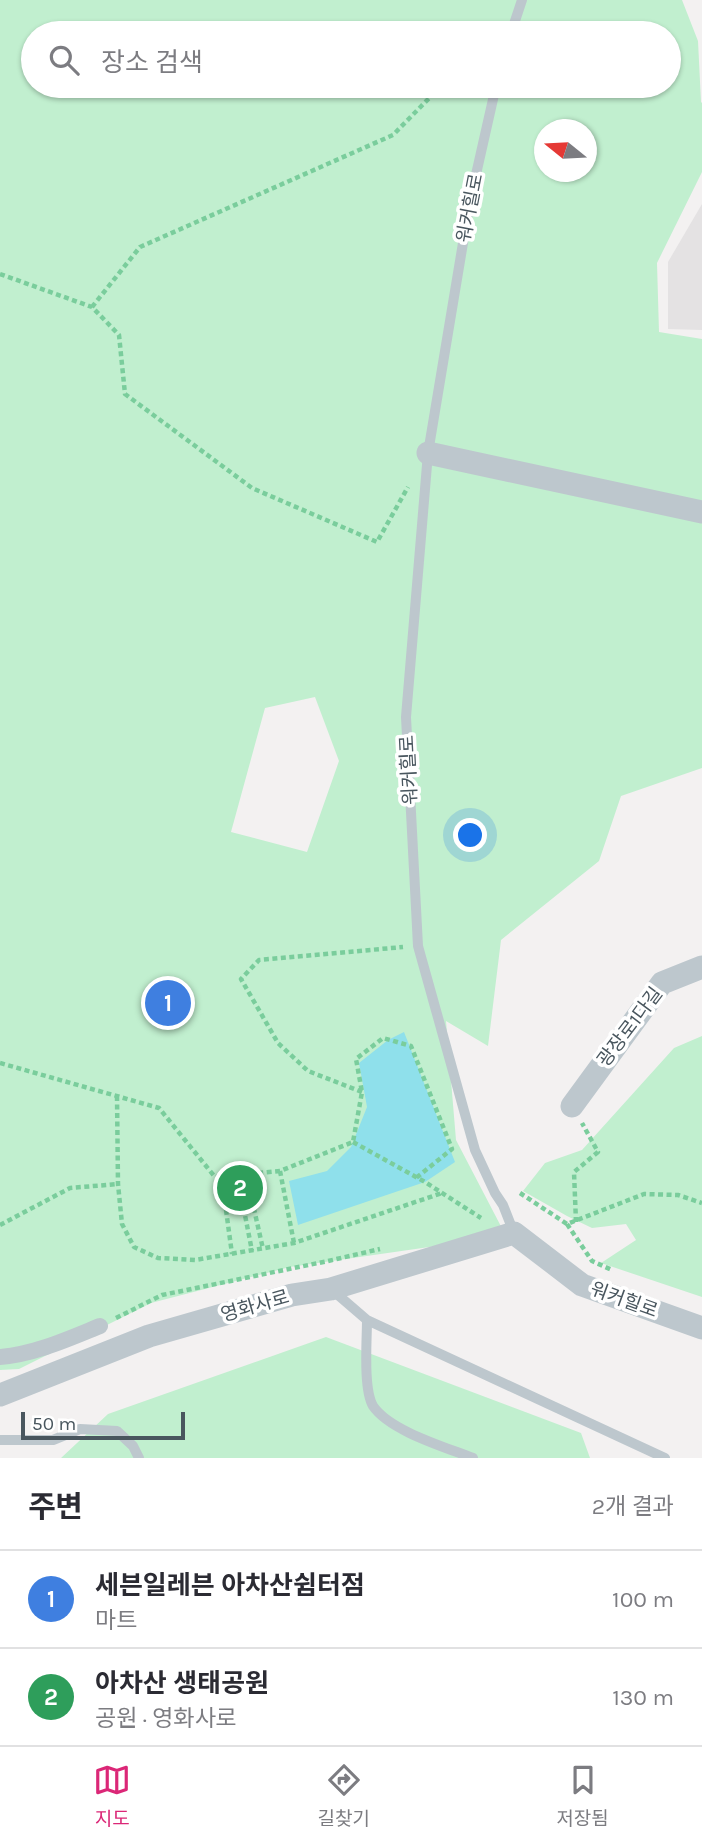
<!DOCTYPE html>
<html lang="ko">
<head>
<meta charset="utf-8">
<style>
	body { margin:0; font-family:Karla,"Noto Sans KR",sans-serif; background:#f7f7f7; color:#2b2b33 }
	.compass { position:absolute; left:534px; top:119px; width:63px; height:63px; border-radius:50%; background:#fff; box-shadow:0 2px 5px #0004; rotate:288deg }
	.scale { position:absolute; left:21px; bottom:18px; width:164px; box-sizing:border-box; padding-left:7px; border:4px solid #49565e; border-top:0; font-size:19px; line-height:24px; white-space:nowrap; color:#49565e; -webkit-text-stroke:5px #fff; paint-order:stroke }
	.you { position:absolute; left:471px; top:836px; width:24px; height:24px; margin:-18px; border:5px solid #fff; border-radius:50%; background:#1a73e8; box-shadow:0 0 0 10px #1a73e833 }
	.badge { display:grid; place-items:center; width:46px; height:46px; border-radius:50%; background:#db2777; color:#fff; font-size:23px; font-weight:700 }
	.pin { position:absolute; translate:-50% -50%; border:4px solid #fff; box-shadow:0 2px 7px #0006 }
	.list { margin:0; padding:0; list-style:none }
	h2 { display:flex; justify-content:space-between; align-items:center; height:91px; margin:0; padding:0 28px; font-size:30px }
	h2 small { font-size:23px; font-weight:400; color:#7c7c81 }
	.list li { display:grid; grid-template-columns:46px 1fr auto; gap:21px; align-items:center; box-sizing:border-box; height:98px; padding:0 28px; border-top:2px solid #e1e1e2 }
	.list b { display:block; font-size:26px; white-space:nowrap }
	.list p { margin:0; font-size:23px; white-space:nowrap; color:#7c7c81 }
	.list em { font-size:23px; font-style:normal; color:#7c7c81 }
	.icon { flex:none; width:38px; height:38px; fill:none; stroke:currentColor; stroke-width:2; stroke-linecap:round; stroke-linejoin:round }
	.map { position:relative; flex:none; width:702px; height:1458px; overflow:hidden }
	.search { position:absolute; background:#fff; box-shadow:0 2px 5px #0004; left:21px; right:21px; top:21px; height:77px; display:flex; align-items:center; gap:18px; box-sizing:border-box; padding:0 24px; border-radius:38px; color:#7c7c81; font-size:26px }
	.sheet { height:287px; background:#fff }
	nav { display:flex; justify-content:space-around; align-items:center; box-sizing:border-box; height:98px; border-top:2px solid #e1e1e2; background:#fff; font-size:19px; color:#7c7c81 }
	nav a { display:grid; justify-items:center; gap:4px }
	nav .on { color:#db2777 }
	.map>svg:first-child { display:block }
</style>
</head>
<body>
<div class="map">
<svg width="702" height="1458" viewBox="0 0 702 1458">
	<rect width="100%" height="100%" fill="#f3f1f1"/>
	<path fill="#e4e2e3" d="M702,204V330L668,329V262Z"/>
	<path fill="#c1efcf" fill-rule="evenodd" d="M0,0H682L698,41L701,102L702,103V172L657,263L659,332L702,339V768L621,796L599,861L501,940L488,1046L446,1021L456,1140L506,1236L290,1267L151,1303L19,1369L0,1370ZM33,33H669V86H33ZM544,130H586V172H544ZM315,697L339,761L307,852L231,832L265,708Z
		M702,1036V1297L601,1263L636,1240L626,1224L592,1228L567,1216L523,1191L545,1163L582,1150L674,1048Z
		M326,1337L581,1433L590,1458H61L108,1414Z"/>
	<path fill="#8fe0eb" d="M404,1032L455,1162L425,1182L298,1225L289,1181L327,1171L351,1147L367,1107L359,1063L388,1040Z"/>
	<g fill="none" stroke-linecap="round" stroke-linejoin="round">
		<path stroke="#7acd9c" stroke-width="4.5" stroke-dasharray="5 3.5" stroke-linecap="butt" d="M0,274L92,307L119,335L125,394L252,488L377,542L408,487
			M92,307L140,247L393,135L441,86
			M0,1063L159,1108L215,1177L280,1171L353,1142L362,1092L356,1059L383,1038L411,1046L452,1149L416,1178
			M362,1092L308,1071L278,1043L241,979L259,960L403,947
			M117,1096L118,1184L122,1224L134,1247L158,1258L195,1260L294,1243L442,1193
			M353,1142L425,1182L481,1218
			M280,1171L294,1243
			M248,1174L244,1210L252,1251
			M256,1174L254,1209L263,1249
			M229,1176L226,1210L232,1254
			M520,1193L567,1224L644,1194L678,1195L702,1203
			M576,1222L574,1172L598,1152L582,1123
			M567,1224L592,1261L612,1270
			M0,1225L70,1188L118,1184
			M116,1318L162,1295L328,1261L380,1249"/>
		<path stroke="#bdc7cd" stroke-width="10" d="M511,33L522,0
			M496,86L470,201L428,453L406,717L418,946L475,1150L495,1193L503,1205L514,1233
			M331,1289L367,1320L665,1458
			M367,1320C367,1340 363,1389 373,1406C390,1431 445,1447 473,1458
			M0,1440H53L80,1429L117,1431L133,1446L139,1458"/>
		<path stroke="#bdc7cd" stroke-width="16" d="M0,1357C35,1354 68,1339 100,1326"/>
		<path stroke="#bdc7cd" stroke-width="23" d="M428,453L702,512
			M572,1106L662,983L702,967
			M0,1395L149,1336L292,1295L331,1289L514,1233L582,1285L702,1328"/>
	</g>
	<g text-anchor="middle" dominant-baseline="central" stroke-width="7" stroke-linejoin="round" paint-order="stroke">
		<g font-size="19" fill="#49565e" stroke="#fff">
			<text transform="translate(470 208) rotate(-79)">워커힐로</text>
			<text transform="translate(409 770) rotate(-93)">워커힐로</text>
			<text transform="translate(630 1027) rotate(-53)">광장로1다길</text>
			<text transform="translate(624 1300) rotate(20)">워커힐로</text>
			<text transform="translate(255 1306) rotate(-16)">영화사로</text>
		</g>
	</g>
</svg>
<svg class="compass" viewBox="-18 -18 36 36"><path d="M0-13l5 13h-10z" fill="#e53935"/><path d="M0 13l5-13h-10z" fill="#7c7c81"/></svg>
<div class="scale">50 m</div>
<div class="you"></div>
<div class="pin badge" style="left:168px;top:1003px;background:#3f7fe0">1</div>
<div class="pin badge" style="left:240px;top:1188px;background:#2e9e5b">2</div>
<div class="search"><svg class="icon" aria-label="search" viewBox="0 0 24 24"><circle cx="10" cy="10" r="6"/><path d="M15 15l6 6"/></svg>장소 검색</div>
</div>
<section class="sheet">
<h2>주변<small>2개 결과</small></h2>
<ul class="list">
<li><span class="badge" style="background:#3f7fe0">1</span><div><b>세븐일레븐 아차산쉼터점</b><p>마트</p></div><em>100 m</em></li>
<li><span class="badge" style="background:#2e9e5b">2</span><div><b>아차산 생태공원</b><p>공원 · 영화사로</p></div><em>130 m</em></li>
</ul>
</section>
<nav>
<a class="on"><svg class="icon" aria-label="map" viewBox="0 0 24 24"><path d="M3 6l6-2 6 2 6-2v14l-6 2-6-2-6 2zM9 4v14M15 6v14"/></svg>지도</a>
<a><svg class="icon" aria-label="directions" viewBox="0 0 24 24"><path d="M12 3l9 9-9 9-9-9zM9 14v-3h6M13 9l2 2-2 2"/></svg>길찾기</a>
<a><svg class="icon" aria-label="saved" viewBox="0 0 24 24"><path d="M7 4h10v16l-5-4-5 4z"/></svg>저장됨</a>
</nav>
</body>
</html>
